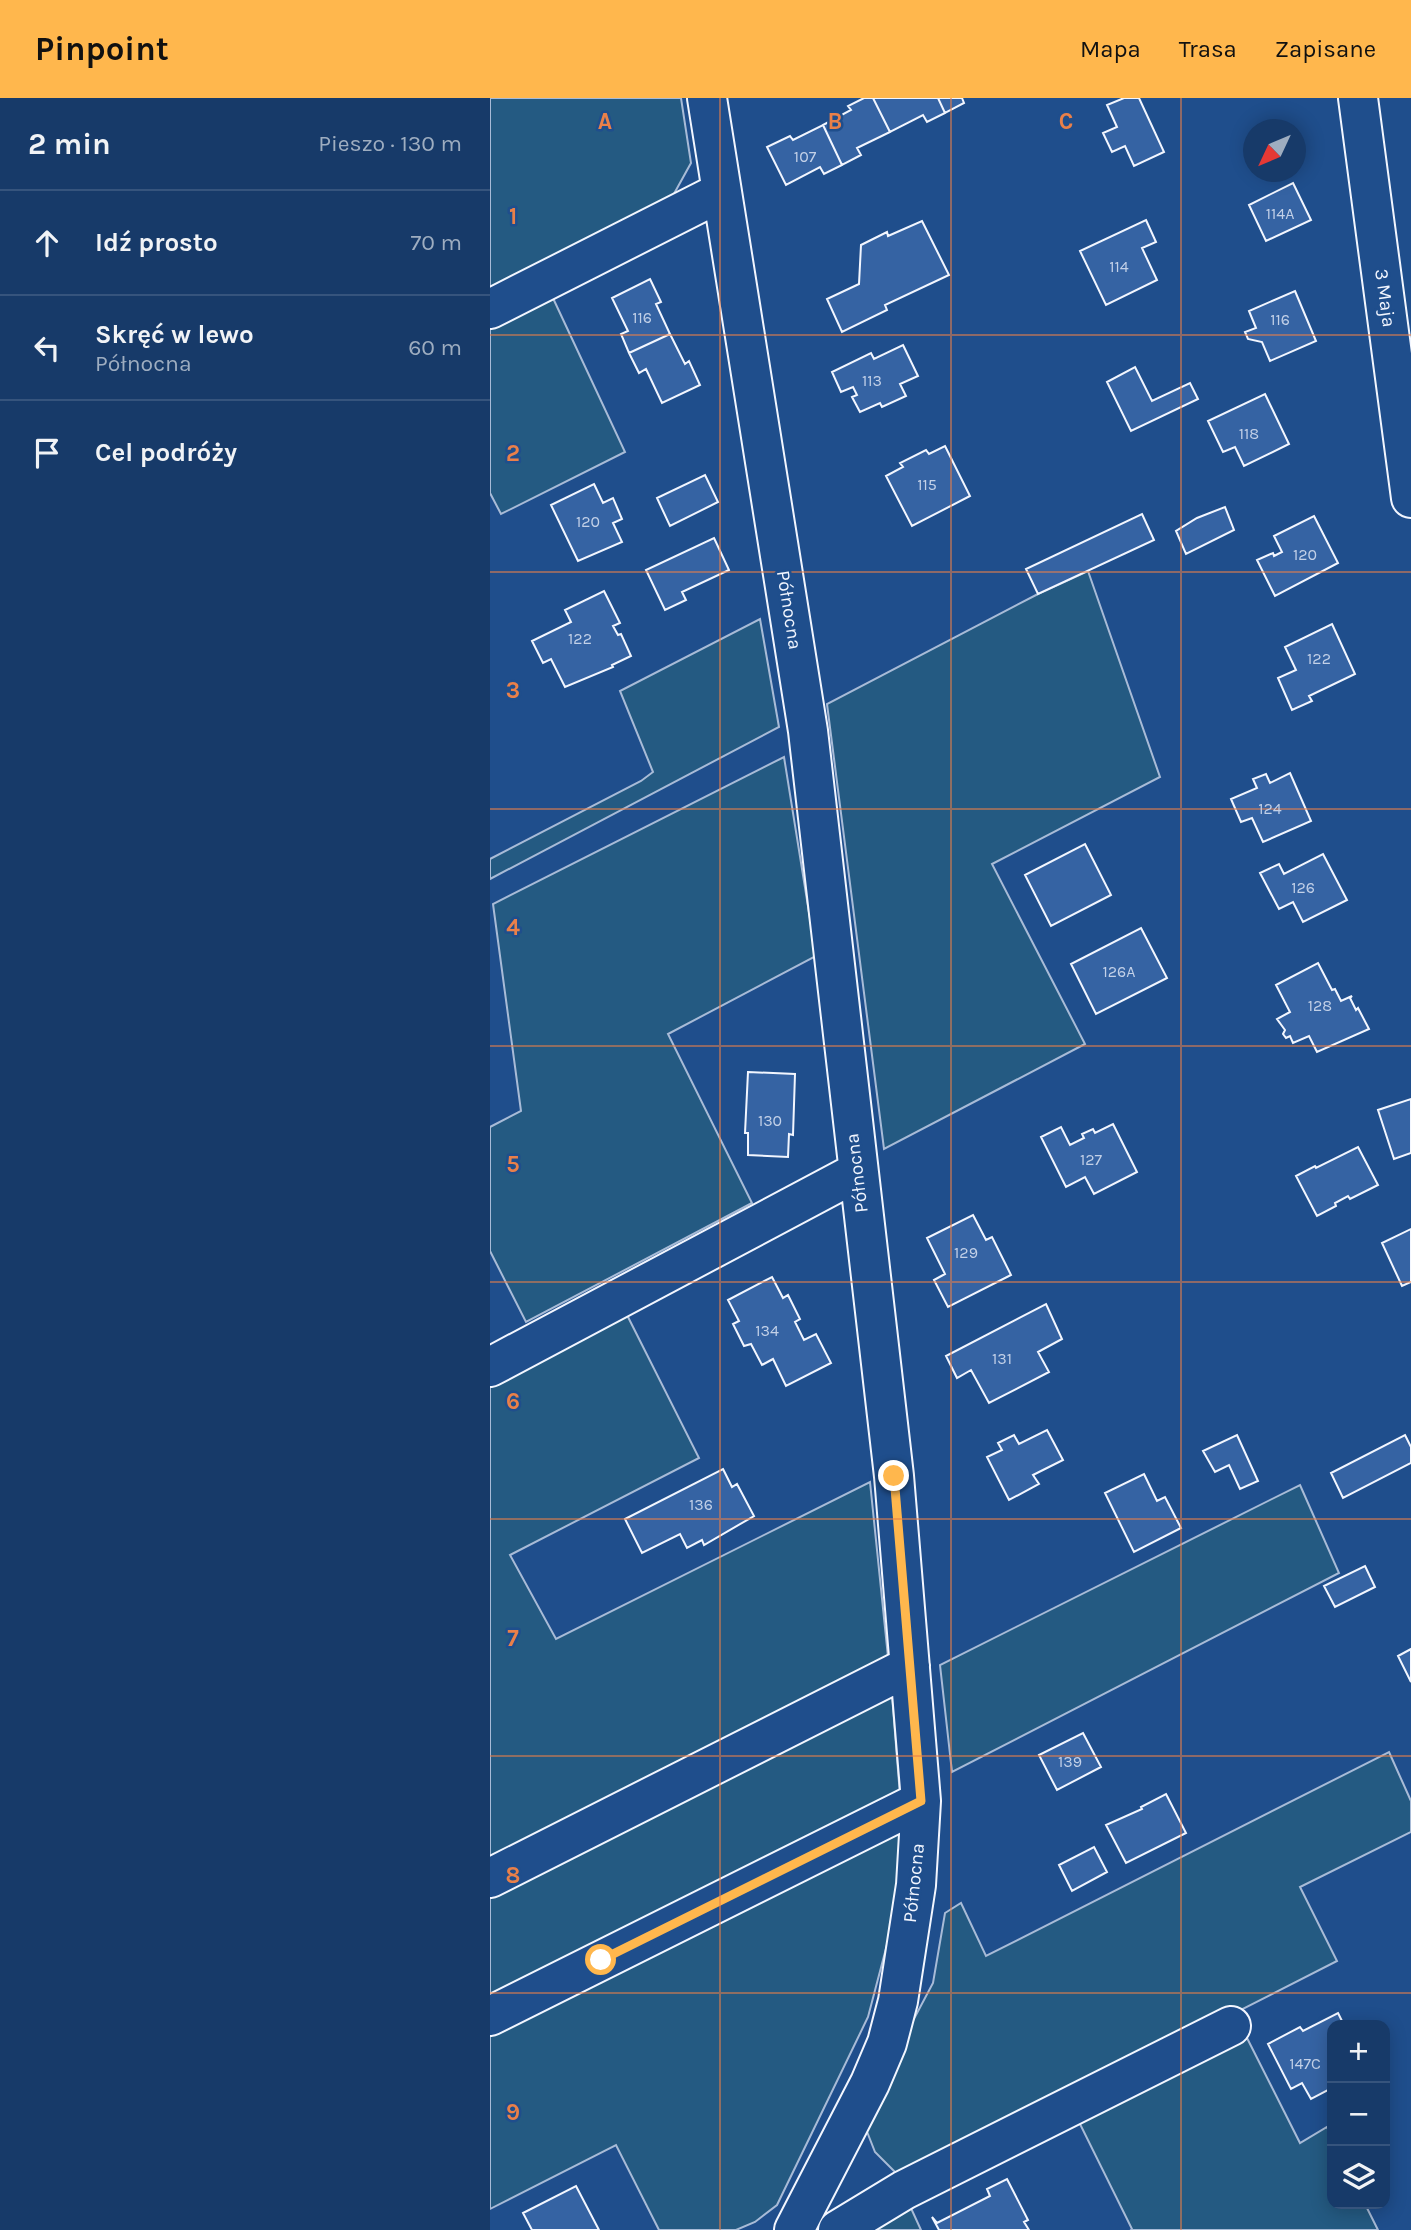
<!DOCTYPE html>
<html lang="pl">
<head>
<meta charset="utf-8">
<style>
	body { margin:0; font-family:Karla,sans-serif; background:#244571; color:#f1f3f6 }
	.controls { position:absolute; right:21px; bottom:21px; display:grid; overflow:hidden; border-radius:14px; box-shadow:0 4px 18px #0003 }
	.controls button { width:63px; height:63px; display:grid; place-items:center; padding:0; border:0; border-bottom:2px solid #36547d; background:#173a69; color:#f1f3f6; font:35px sans-serif }
	.compass { position:absolute; left:753px; top:21px; width:63px; height:63px; border-radius:50%; background:#173a69; box-shadow:0 4px 18px #0003; rotate:226deg }
	.stop { position:absolute; width:21px; height:21px; margin:-16px; border:5px solid #ffb74d; border-radius:50%; background:#fff }
	.stop.end { background:#ffb74d; border-color:#fff; box-shadow:0 2px 7px #0008 }
	.list { margin:0; padding:0; list-style:none }
	h2 { display:flex; justify-content:space-between; align-items:center; height:91px; margin:0; padding:0 28px; font-size:30px }
	h2 small { font-size:23px; font-weight:400; color:#9eadc0 }
	.list li { display:grid; grid-template-columns:46px 1fr auto; gap:21px; align-items:center; box-sizing:border-box; height:105px; padding:0 28px; border-top:2px solid #36547d }
	.list b { display:block; font-size:26px; white-space:nowrap }
	.list p { margin:0; font-size:23px; white-space:nowrap; color:#9eadc0 }
	.list em { font-size:23px; font-style:normal; color:#9eadc0 }
	.icon { flex:none; width:38px; height:38px; fill:none; stroke:currentColor; stroke-width:2; stroke-linecap:round; stroke-linejoin:round }
	.map { position:relative; flex:none; width:921px; height:2132px; overflow:hidden }
	header { display:flex; align-items:center; gap:42px; box-sizing:border-box; height:98px; padding:0 35px; background:#ffb74d; color:#111 }
	header strong { font-size:33px }
	nav { display:flex; gap:38px; margin-inline-start:auto; font-size:24px }
	main { display:flex }
	aside { flex:1; background:#173a69 }
	.map>svg:first-child { display:block }
</style>
</head>
<body>
<header>
<strong>Pinpoint</strong>
<nav><a>Mapa</a><a>Trasa</a><a>Zapisane</a></nav>
</header>
<main>
<aside>
<h2>2 min<small>Pieszo · 130 m</small></h2>
<ul class="list">
<li><svg class="icon" aria-label="ahead" viewBox="0 0 24 24"><path d="M12 20V5M6 11l6-6 6 6"/></svg><div><b>Idź prosto</b></div><em>70 m</em></li>
<li><svg class="icon" aria-label="left" viewBox="0 0 24 24"><path d="M17 20v-9H6M10 6l-5 5 5 5"/></svg><div><b>Skręć w lewo</b><p>Północna</p></div><em>60 m</em></li>
<li><svg class="icon" aria-label="arrive" viewBox="0 0 24 24"><path d="M6 21V4h12l-3 4 3 4H6"/></svg><div><b>Cel podróży</b></div></li>
</ul>
</aside>
<div class="map">
<svg width="921" height="2132" viewBox="0 0 921 2132">
	<rect width="100%" height="100%" fill="#1f4e8c"/>
	<path fill="#245a82" stroke="#a8bbd7" stroke-width="2" d="M0,0H191L201,65L180,103L0,196Z
		M62,198L135,354L11,416L0,395V229Z
		M598,473L670,679L502,766L595,946L394,1051L337,606L548,496Z
		M270,521L289,629L0,781V761L151,683L163,674L130,593Z
		M294,659L326,858L178,936L262,1105L36,1224L0,1153V1029L31,1013L3,806Z
		M135,1213L209,1360L20,1457L66,1541L380,1384L398,1559L0,1766V1281Z
		M810,1387L849,1475L462,1674L450,1567Z
		M402,1597L410,1697L0,1903V1794Z
		M899,1654L921,1703V1734L810,1789L847,1863L414,2083L385,2054L374,2026L382,2000L443,1885L455,1815L471,1805L496,1858Z
		M409,1728L411,1754L404,1820L378,1919L287,2107L265,2124L246,2132H169L126,2047L0,2111V1932Z
		M756,1938L810,2045L837,2029L842,2040V2106H875L888,2132H641L642,2131L588,2022Z
		M420,2108L431,2132H372Z"/>
	<path fill="#3563a3" stroke="#f2f6ff" stroke-width="2" d="M374,0H383L400,34L367,50L371,57L352,67L333,27L361,12L358,8Z
		M383,0H448L455,15L437,24L433,17L400,34Z
		M448,0H472L474,5L455,15Z
		M634,0H649L674,54L644,68L635,48L622,54L613,35L627,29L617,7Z
		M333,27L352,67L334,76L330,69L296,87L277,49L300,38L303,42Z
		M803,85L821,122L776,143L759,107Z
		M656,122L666,144L652,150L667,182L616,207L590,153Z
		M432,123L459,177L395,207L397,212L352,234L337,201L369,186L371,147L397,134L398,138Z
		M160,181L171,204L166,206L180,236L139,255L131,236L138,233L122,200Z
		M805,193L826,243L780,263L772,244L758,241L755,234L766,230L759,213Z
		M180,236L195,266L199,263L210,287L172,305L156,271L149,275L139,255Z
		M413,247L428,278L410,286L416,298L392,309L390,305L370,314L362,299L367,297L363,289L351,294L342,274L381,255L384,261Z
		M645,269L662,303L700,285L708,301L641,333L617,284Z
		M775,296L799,346L754,368L745,349L733,354L718,323Z
		M455,348L480,398L422,428L396,378L413,369L410,365L436,352L439,356Z
		M215,377L228,404L180,428L167,400Z
		M104,386L113,405L123,400L132,421L123,425L132,444L88,463L61,407Z
		M735,409L744,432L696,456L686,433L707,420Z
		M652,416L664,442L548,496L536,471Z
		M824,418L848,465L785,498L767,462L783,455L784,458L792,454L784,438Z
		M224,440L239,472L192,494L196,502L175,512L156,472Z
		M114,493L130,525L123,528L128,537L131,536L141,558L122,567L123,569L75,589L61,561L53,565L42,543L81,524L75,512Z
		M842,526L865,576L819,598L822,603L802,612L788,580L806,572L795,549Z
		M800,675L821,723L773,744L762,720L751,724L741,701L767,690L763,681L776,676L780,685Z
		M595,746L621,797L561,828L535,777Z
		M833,756L857,802L813,824L803,804L789,811L770,775L789,766L794,776Z
		M651,830L677,880L606,916L581,866Z
		M828,865L842,892L845,891L851,903L862,898L860,900L866,912L868,910L879,931L827,954L819,938L803,945L800,938L796,940L793,936L795,932L787,921L800,914L786,887Z
		M258,974L305,976L303,1037L299,1036L298,1059L258,1057V1035H255Z
		M921,1001V1055L904,1061L888,1012Z
		M623,1026L647,1074L604,1096L595,1079L576,1089L551,1039L571,1029L580,1047L594,1040L592,1036L603,1031L605,1035Z
		M868,1049L888,1087L860,1101L858,1098L845,1105L846,1108L827,1118L806,1078L825,1068L826,1070Z
		M483,1117L496,1142L502,1139L521,1177L458,1209L444,1182L455,1176L437,1140Z
		M921,1131V1184L912,1188L892,1145Z
		M282,1179L293,1200L298,1197L310,1221L305,1224L314,1242L326,1236L341,1265L296,1288L283,1261L272,1267L261,1246L254,1248L243,1226L249,1223L238,1202Z
		M556,1206L572,1241L548,1254L559,1274L499,1305L481,1272L467,1280L456,1258Z
		M557,1332L573,1362L543,1377L549,1386L519,1402L497,1359L512,1352L508,1345L524,1337L529,1346Z
		M747,1337L768,1383L750,1391L739,1367L725,1374L713,1353Z
		M915,1337L921,1349V1365L853,1400L841,1375Z
		M233,1371L242,1389L247,1386L264,1418L214,1447L212,1442L197,1450L190,1436L152,1455L135,1421Z
		M654,1376L667,1403L675,1399L691,1430L644,1454L615,1395Z
		M875,1468L885,1489L845,1509L834,1488Z
		M921,1551V1584L908,1558Z
		M593,1635L611,1669L567,1692L549,1657Z
		M676,1696L696,1735L636,1765L616,1727L652,1711L651,1709Z
		M604,1749L617,1774L582,1793L569,1767Z
		M848,1915L854,1927H842V1990L821,2001L812,1985L801,1991L778,1946L810,1929L813,1933Z
		M517,2081L538,2122L534,2124L539,2132H449L442,2119L447,2125L500,2098L497,2091Z
		M86,2088L109,2132H42L33,2115Z"/>
	<g fill="none" stroke-linecap="round" stroke-linejoin="round">
		<g stroke="#f2f6ff" stroke-width="42">
			<path id="minor" d="M217,0L318,633L404,1378L431,1703L426,1787L408,1903L397,1945L380,1985L304,2132
				M868,0L921,400
				M0,211L231,94
				M0,1269L367,1074
				M0,1780L420,1568
				M0,1918L431,1703
				M348,2132L414,2092L741,1928"/>
		</g>
		<use href="#minor" stroke="#1f4e8c" stroke-width="38"/>
	</g>
	<g fill="none" stroke-linecap="round" stroke-linejoin="round">
		<path stroke="#ffb74d" stroke-width="9" d="M111,1862L431,1703L404,1378"/>
	</g>
	<path fill="none" stroke="#ea8049" stroke-width="2" stroke-opacity="0.55" d="M230,0V2132M461,0V2132M691,0V2132M0,237H921M0,474H921M0,711H921M0,948H921M0,1184H921M0,1421H921M0,1658H921M0,1895H921"/>
	<g text-anchor="middle" dominant-baseline="central" stroke-width="5" stroke-linejoin="round" paint-order="stroke">
		<g font-size="16" fill="#c3d1e8">
			<text x="315" y="58">107</text>
			<text x="790" y="115">114A</text>
			<text x="629" y="168">114</text>
			<text x="152" y="219">116</text>
			<text x="790" y="221">116</text>
			<text x="382" y="282">113</text>
			<text x="759" y="335">118</text>
			<text x="437" y="386">115</text>
			<text x="98" y="423">120</text>
			<text x="815" y="456">120</text>
			<text x="90" y="540">122</text>
			<text x="829" y="560">122</text>
			<text x="780" y="710">124</text>
			<text x="813" y="789">126</text>
			<text x="629" y="873">126A</text>
			<text x="830" y="907">128</text>
			<text x="280" y="1022">130</text>
			<text x="601" y="1061">127</text>
			<text x="476" y="1154">129</text>
			<text x="277" y="1232">134</text>
			<text x="512" y="1260">131</text>
			<text x="211" y="1406">136</text>
			<text x="580" y="1663">139</text>
			<text x="815" y="1965">147C</text>
		</g>
		<g font-size="19" fill="#f2f6ff" stroke="#1f4e8c">
			<text transform="translate(895 200) rotate(82)">3 Maja</text>
			<text transform="translate(299 512) rotate(81)">Północna</text>
			<text transform="translate(367 1075) rotate(-97)">Północna</text>
			<text transform="translate(424 1785) rotate(-84)">Północna</text>
		</g>
	</g>
	<g font-size="23" text-anchor="middle" font-weight="bold" fill="#ea8049" stroke="#1f4e8c" stroke-width="5" stroke-linejoin="round" paint-order="stroke">
		<text x="115" y="31">A</text>
		<text x="345" y="31">B</text>
		<text x="576" y="31">C</text>
		<text x="23" y="126">1</text>
		<text x="23" y="363">2</text>
		<text x="23" y="600">3</text>
		<text x="23" y="837">4</text>
		<text x="23" y="1074">5</text>
		<text x="23" y="1311">6</text>
		<text x="23" y="1548">7</text>
		<text x="23" y="1785">8</text>
		<text x="23" y="2022">9</text>
	</g>
</svg>
<div class="controls">
<button>+</button>
<button>−</button>
<button><svg class="icon" aria-label="layers" viewBox="0 0 24 24"><path d="M12 4l9 5-9 5-9-5zM3 14l9 5 9-5"/></svg></button>
</div>
<svg class="compass" viewBox="-18 -18 36 36"><path d="M0-13l5 13h-10z" fill="#e53935"/><path d="M0 13l5-13h-10z" fill="#9eadc0"/></svg>
<div class="stop" style="left:111px;top:1862px"></div>
<div class="stop end" style="left:404px;top:1378px"></div>
</div>
</main>
</body>
</html>
